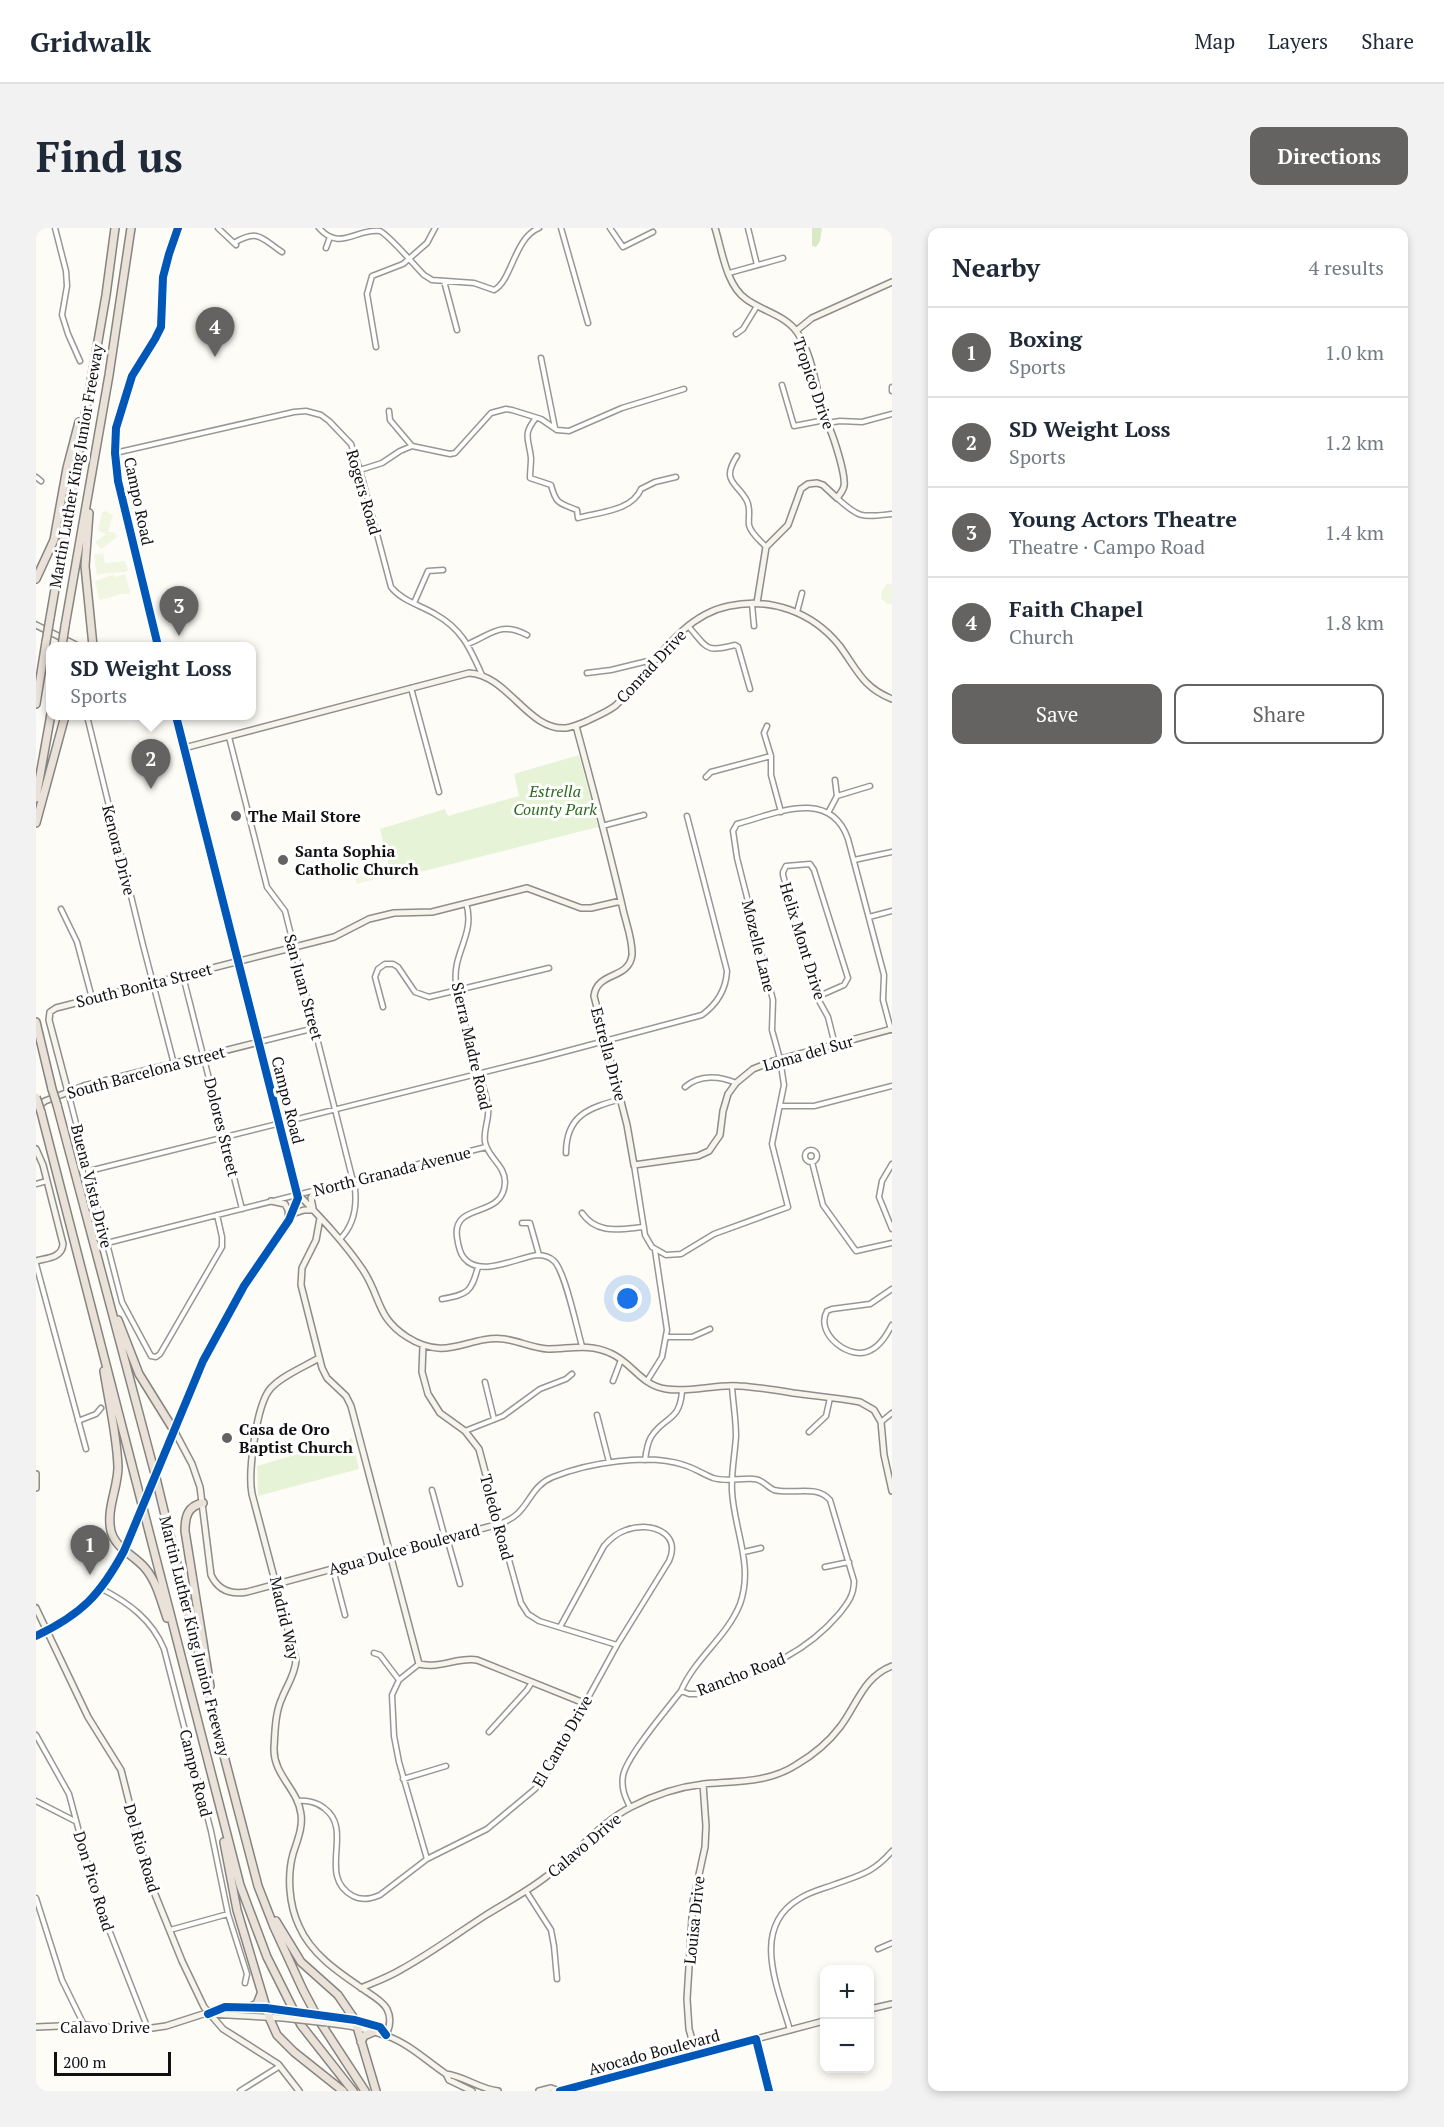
<!DOCTYPE html>
<html lang="en">
<head>
<meta charset="utf-8">
<style>
	body { margin:0; font-family:"PT Serif",serif; background:#f2f2f3; color:#1f2937 }
	.controls { position:absolute; right:18px; bottom:18px; display:grid; overflow:hidden; border-radius:12px; box-shadow:0 3px 9px #0003 }
	.controls button { width:54px; height:54px; display:grid; place-items:center; padding:0; border:0; border-bottom:2px solid #e0e1e3; background:#fff; color:#1f2937; font:30px sans-serif }
	.scale { position:absolute; left:18px; bottom:15px; width:117px; box-sizing:border-box; padding-left:6px; border:3px solid #111; border-top:0; font-size:16px; line-height:21px; white-space:nowrap; color:#111; -webkit-text-stroke:4px #fff; paint-order:stroke }
	.you { position:absolute; left:592px; top:1071px; width:21px; height:21px; margin:-15px; border:4px solid #fff; border-radius:50%; background:#1a73e8; box-shadow:0 0 0 9px #1a73e833 }
	.badge { display:grid; place-items:center; width:39px; height:39px; border-radius:50%; background:#646362; color:#fff; font-size:20px; font-weight:700 }
	.pin { position:absolute; translate:-50% -50px; filter:drop-shadow(0 2px 3px #0008) }
	.pin::after { content:''; position:absolute; top:32px; width:21px; height:18px; background:inherit; clip-path:polygon(0 0,100% 0,50% 100%) }
	.popup { position:absolute; left:10px; top:414px; width:210px; height:78px; box-sizing:border-box; display:grid; place-content:center; border-radius:12px; background:#fff; filter:drop-shadow(0 2px 4px #0005); font-size:20px; white-space:nowrap; color:#747a83 }
	.popup b { font-size:22px; color:#1f2937 }
	.popup::after { content:''; position:absolute; left:50%; top:100%; margin-left:-12px; border:12px solid transparent; border-top-color:#fff }
	.list { margin:0; padding:0; list-style:none }
	h2 { display:flex; justify-content:space-between; align-items:center; height:78px; margin:0; padding:0 24px; font-size:26px }
	h2 small { font-size:20px; font-weight:400; color:#747a83 }
	.list li { display:grid; grid-template-columns:39px 1fr auto; gap:18px; align-items:center; box-sizing:border-box; height:90px; padding:0 24px; border-top:2px solid #e0e1e3 }
	.list b { display:block; font-size:22px; white-space:nowrap }
	.list p { margin:0; font-size:20px; white-space:nowrap; color:#747a83 }
	.list em { font-size:20px; font-style:normal; color:#747a83 }
	.actions { display:flex; gap:12px; padding:18px 24px }
	.actions a { flex:1; padding:14px 0; border:2px solid #646362; border-radius:12px; text-align:center; font-size:21px; color:#646362 }
	.actions .main { background:#646362; color:#fff }
	.map { position:relative; flex:none; width:856px; height:1863px; overflow:hidden; border-radius:12px }
	header { display:flex; align-items:center; gap:36px; box-sizing:border-box; height:84px; padding:0 30px; background:#fff; border-bottom:2px solid #e0e1e3 }
	header strong { font-size:28px }
	nav { display:flex; gap:33px; margin-inline-start:auto; font-size:21px }
	.intro { display:flex; align-items:center; justify-content:space-between; box-sizing:border-box; height:144px; padding:0 36px }
	h1 { margin:0; font-size:42px }
	.button { padding:15px 27px; border-radius:12px; background:#646362; color:#fff; font-size:21px; font-weight:700 }
	main { display:flex; gap:36px; padding:0 36px }
	aside { flex:1; background:#fff; border-radius:12px; box-shadow:0 3px 9px #0003 }
	.map>svg:first-child { display:block }
</style>
</head>
<body>
<header>
<strong>Gridwalk</strong>
<nav><a>Map</a><a>Layers</a><a>Share</a></nav>
</header>
<div class="intro"><h1>Find us</h1><a class="button">Directions</a></div>
<main>
<div class="map">
<svg width="856" height="1863" viewBox="0 0 856 1863">
	<rect width="100%" height="100%" fill="#fdfcf7"/>
	<path fill="#e7f3d7" d="M543,527L562,599L356,651L344,601L409,581L412,588L483,568L478,546Z
		M316,1210L323,1241L222,1268L221,1238Z"/>
	<path fill="#d8eac5" d="M776,0H786L784,13L780,19L776,18Z"/>
	<path fill="#f0f6e1" d="M69,283L77,287L72,304H78L81,309L65,321L59,314L70,306L64,304L62,301L66,285Z
		M67,325L69,335L89,333L92,342L90,344L70,345L61,347L58,327Z
		M89,346L94,363L93,366H84L65,372L63,371L59,353L77,347L80,349Z
		M852,355L856,357V376H852L845,371L846,363Z
		M342,642L344,650L321,656L319,648Z"/>
	<g fill="none" stroke-linecap="round" stroke-linejoin="round">
		<g stroke="#979795" stroke-width="7">
			<path id="street" d="M19,0L30,43L31,58L26,87L32,106L44,133
				M182,0L200,17
				M283,0C304,24 320,0 344,3C355,9 378,37 388,47L396,52L438,55L458,62C476,53 478,10 503,0
				M525,0L552,95
				M574,0L587,19L617,4
				M712,0L721,37
				M198,15C223,0 226,11 246,24
				M290,20L294,9
				M693,45L747,30
				M408,53L421,102
				M700,106L707,101L721,78
				M340,119L331,66L336,48L367,36L391,15L399,0
				M505,130L519,200
				M746,157L758,198L789,192
				M856,159V163
				M353,183L354,192L376,218
				M500,190C486,207 493,211 495,230C495,237 494,243 494,250L515,257C520,276 523,275 541,282L542,290C563,284 596,283 605,261L619,254L640,249
				M791,195L804,193L826,194L856,186
				M79,225L258,184L270,183L285,187L293,193L315,216L324,242L355,359C366,373 384,377 399,386C426,401 434,420 446,447
				M701,228C684,254 702,255 711,273C715,281 712,289 713,297C715,306 724,312 730,319
				M324,242L346,235L364,223L376,218L414,226L419,225L455,185L470,181L476,182L505,191L521,202L533,203L586,180L648,161
				M0,249L5,253
				M801,270C824,291 826,289 856,286
				M378,375L392,343L407,342
				M716,376L718,398
				M761,384L766,365
				M652,398C672,420 668,425 699,417L702,419L714,461
				M432,416C456,406 465,393 491,407
				M551,445L575,442L620,431
				M375,460L403,564
				M51,488L107,717L138,836
				M731,498L728,505L735,528V547L745,584
				M193,509L231,659L249,683L319,961C321,980 317,998 304,1011
				M670,549L675,544L735,528
				M801,568L834,558
				M792,585L801,568L799,552
				M566,598L608,587
				M818,632L856,624
				M430,675C440,706 416,725 420,755C425,784 434,814 442,843C446,854 450,866 452,878C454,890 447,902 449,914C452,930 469,937 469,954C468,992 416,973 421,1009C422,1016 423,1024 428,1030C444,1050 480,1030 501,1027C508,1027 513,1028 518,1033C529,1043 541,1101 546,1118
				M25,681L41,714L56,770
				M833,689L856,683
				M147,748L206,981
				M781,769L808,757L812,750L778,642L774,636L750,638L747,644V647L781,769L792,789L799,817
				M347,779L339,749L342,741L349,736H357L362,739L379,764L393,769L513,740
				M223,814L279,800
				M649,859C664,846 684,848 700,855
				M32,864L86,1074L115,1128L120,1129L124,1126L186,1019V1009L181,987
				M744,878H778L856,858
				M769 928a6 6 0 1 1 12 0a6 6 0 1 1-12 0Z
				M530,925C530,887 553,880 585,871
				M776,934L787,977L820,1023L856,1015
				M856,936L846,953L843,969L856,1001
				M598,937L609,1007L616,1019L630,1027L645,1026L678,1006L752,979L736,916L748,857L744,831L736,802L737,772L701,630L697,603L701,596C738,586 794,559 812,611L848,747L847,772L855,802
				M53,943L505,830L666,787C681,776 690,762 691,743L651,588
				M0,956L11,953
				M546,985C561,1007 584,1001 608,999
				M486,995H494L503,1027
				M71,1015L450,919
				M0,1036L50,1221
				M856,1061L834,1076L796,1081L791,1083C778,1106 815,1134 835,1122C845,1117 851,1106 856,1097
				M406,1071C432,1066 435,1065 442,1039
				M631,1109H656L674,1101
				M577,1153L585,1132
				M611,1153L626,1129L631,1102L619,1022
				M449,1154L458,1191
				M561,1187L573,1234
				M42,1193L60,1186L65,1180
				M845,1194L856,1185
				M429,1203L467,1188L504,1161L530,1151L536,1146
				M773,1204L790,1188L794,1170
				M609,1232C610,1224 611,1216 615,1209C628,1188 644,1194 646,1163
				M396,1262L409,1310
				M411,1310L424,1356
				M708,1324L725,1320
				M789,1339L813,1334
				M297,1341L309,1387
				M66,1361C93,1375 116,1392 128,1421L175,1603L192,1686L211,1746L209,1755
				M581,1417L503,1393L492,1386L485,1375L463,1296C495,1286 490,1260 517,1249C552,1235 611,1225 648,1237C658,1240 667,1246 677,1250C690,1254 705,1250 718,1251C726,1251 731,1259 738,1262C757,1267 780,1256 794,1272L818,1353C818,1368 811,1376 803,1386C765,1431 716,1445 663,1466H653L645,1463C632,1480 590,1529 587,1548C585,1560 589,1569 594,1579
				M338,1425L344,1427L363,1452
				M383,1436L363,1452L356,1467L358,1508L363,1534L391,1631
				M645,1463C659,1430 691,1409 704,1376C718,1337 698,1302 696,1263C695,1244 699,1226 700,1208C700,1191 697,1175 696,1158
				M453,1504L491,1462L496,1454
				M0,1507L33,1566L61,1671L112,1801
				M367,1551L410,1538
				M0,1573L39,1593
				M261,1573C270,1572 281,1574 288,1580C319,1602 280,1648 317,1668C326,1673 335,1671 344,1667L391,1631L451,1601L499,1561L507,1552L581,1417L633,1333C646,1304 613,1293 590,1302C581,1305 574,1311 568,1318L524,1399
				M490,1663L515,1702L518,1718L521,1751
				M0,1670L26,1752L48,1797
				M134,1702L192,1686
				M842,1721L856,1715
				M754,1802C742,1760 714,1700 763,1671C773,1664 786,1661 797,1657C824,1647 837,1645 856,1623
				M204,1863L244,1838"/>
		</g>
		<g stroke="#8e8d8b" stroke-width="8">
			<path id="secondary" d="M679,0C686,22 690,57 710,71C726,83 749,87 761,104C778,129 780,164 789,192C796,201 810,247 808,258C807,263 804,266 801,270L787,257L781,255L772,256L765,261L752,297L730,319L721,375
				M760,103L776,90L856,54
				M0,397L42,418
				M122,418L82,253L79,225L80,200L96,148L119,111L125,99L127,49L133,26L142,0
				M540,498C556,557 572,617 586,677C589,693 597,711 596,727C593,752 561,743 558,768L591,897L598,937L662,928L673,923L684,907L687,883L692,866L700,855L717,841L737,833L856,801
				M148,520L433,445C472,447 492,503 530,500C537,499 544,496 551,493C561,488 571,484 579,478C587,471 594,462 601,454C626,424 652,386 693,378C735,369 776,384 803,417C821,441 826,459 856,471
				M32,864L13,792L14,784L20,780L298,709L333,691L358,685L396,684L491,660L545,680H555L585,673
				M1,879L9,873L48,858L223,814
				M0,921L7,937L27,1016C26,1030 11,1030 0,1033
				M262,966C285,990 309,1015 327,1042C345,1069 340,1089 371,1109C412,1135 431,1107 468,1111C483,1113 496,1120 512,1121C534,1121 553,1115 574,1125C596,1134 604,1157 630,1161C654,1165 679,1156 703,1158C721,1159 739,1162 757,1165C779,1168 802,1170 824,1174L838,1182L845,1194L848,1227L856,1263
				M235,973L249,976L252,982L253,992
				M277,980L275,970L279,962
				M256,986L268,982H276
				M284,990L280,1012L266,1040L265,1057L286,1140L291,1150L310,1168L315,1178L383,1436C404,1441 421,1429 441,1432L548,1475
				M283,1130C268,1139 247,1147 235,1160C220,1176 212,1245 216,1266L260,1432C259,1447 251,1457 246,1470C239,1485 239,1504 238,1520C237,1547 262,1561 265,1586C267,1600 261,1613 257,1626C251,1648 253,1677 263,1698C275,1726 302,1744 327,1761C335,1767 346,1772 351,1781C356,1791 354,1799 350,1807
				M139,1204L156,1236L164,1259L175,1347C182,1362 194,1367 211,1364L463,1296L443,1221L429,1203L404,1185L392,1166L386,1144L387,1117
				M123,1239L167,1133L208,1058L253,992L260,977L262,966L140,488
				M0,1246V1260
				M0,1380L52,1489L85,1542L112,1649L146,1733L168,1779L187,1801L242,1836L263,1863
				M0,1408C61,1380 77,1352 100,1291
				M325,1760C339,1754 353,1749 366,1741C395,1725 422,1705 450,1687C471,1674 492,1663 511,1648C541,1626 562,1596 595,1579C618,1567 642,1559 668,1556C700,1553 732,1555 760,1537C777,1527 792,1515 804,1499C821,1477 827,1449 856,1438
				M834,1781L856,1776
				M174,1786L247,1790
				M308,1791C322,1792 343,1794 350,1807
				M291,1795C312,1797 331,1801 351,1808C372,1815 392,1834 410,1846L413,1852L436,1863
				M0,1799L48,1797L102,1802L130,1798L189,1779H215L246,1782
				M720,1811L733,1863
				M660,1826L653,1801L651,1771L657,1674L669,1619L670,1598L667,1556
				M410,1846C428,1848 443,1861 462,1863
				M503,1863L515,1860L524,1863
				M524,1863L788,1793"/>
		</g>
		<g stroke="#858482" stroke-width="10">
			<path id="highway" d="M53,285L49,338L57,418
				M0,351L18,312L31,240L43,194
				M14,390L70,67L79,0
				M29,398L73,147L95,0
				M0,476L10,414
				M0,570L15,486
				M0,595L29,488
				M0,794L16,861
				M21,877L119,1246L182,1505L222,1658L238,1699L267,1762L284,1794L329,1863
				M5,884L204,1657L231,1729L265,1797L317,1863
				M82,1092L103,1146L139,1204
				M68,1143C73,1175 81,1207 82,1239C82,1260 70,1281 75,1303C79,1320 98,1327 109,1340C121,1354 125,1373 131,1390
				M167,1275C152,1278 149,1288 149,1303L174,1458
				M188,1614L201,1682L233,1789L241,1807L258,1824L307,1863
				M240,1693L265,1734L302,1767L319,1792L340,1863
				M215,1779L221,1776L225,1766
				M325,1814L328,1808L337,1804"/>
		</g>
		<use href="#street" stroke="#fffffe" stroke-width="4"/>
		<use href="#secondary" stroke="#f6f4eb" stroke-width="5"/>
		<use href="#highway" stroke="#eae1d8" stroke-width="7"/>
		<g stroke="#8e8d8b" stroke-width="8" stroke-linecap="butt">
			<path id="secondary-bridge" d="M100,1291L123,1239
				M246,1782L308,1791
				M247,1790L291,1795"/>
		</g>
		<g stroke="#858482" stroke-width="10" stroke-linecap="butt">
			<path id="highway-bridge" d="M10,414L14,390
				M26,418L29,398
				M16,861L21,877
				M0,869L5,884"/>
		</g>
		<use href="#secondary-bridge" stroke="#f6f4eb" stroke-width="5"/>
		<use href="#highway-bridge" stroke="#eae1d8" stroke-width="7"/>
		<g stroke="#fff" stroke-width="11">
			<path id="cycleway" d="M122,418L82,253L79,225L80,200L96,148L119,111L125,99L127,49L133,26L142,0
				M0,1408C46,1386 64,1367 88,1323L167,1133L208,1058L253,992L262,970L140,488
				M172,1786L189,1779L230,1780L319,1792L344,1799L350,1807
				M524,1863L720,1811L733,1863"/>
		</g>
		<use href="#cycleway" stroke="#0057b8" stroke-width="8"/>
	</g>
	<g fill="#646362" stroke="#fff" stroke-width="2">
		<circle cx="200" cy="588" r="6"/>
		<circle cx="247" cy="632" r="6"/>
		<circle cx="191" cy="1210" r="6"/>
	</g>
	<g text-anchor="middle" dominant-baseline="central" stroke-width="6" stroke-linejoin="round" paint-order="stroke">
		<g font-size="16" fill="#111" stroke="#fff">
			<text transform="translate(778 155) rotate(71)">Tropico Drive</text>
			<text transform="translate(40 238) rotate(-80)">Martin Luther King Junior Freeway</text>
			<text transform="translate(328 264) rotate(74)">Rogers Road</text>
			<text transform="translate(103 273) rotate(78)">Campo Road</text>
			<text transform="translate(615 438) rotate(-47)">Conrad Drive</text>
			<text transform="translate(83 622) rotate(76)">Kenora Drive</text>
			<text transform="translate(767 713) rotate(73)">Helix Mont Drive</text>
			<text transform="translate(723 718) rotate(76)">Mozelle Lane</text>
			<text transform="translate(108 757) rotate(-14)">South Bonita Street</text>
			<text transform="translate(268 759) rotate(75)">San Juan Street</text>
			<text transform="translate(436 818) rotate(77)">Sierra Madre Road</text>
			<text transform="translate(772 825) rotate(-16)">Loma del Sur</text>
			<text transform="translate(573 826) rotate(75)">Estrella Drive</text>
			<text transform="translate(110 844) rotate(-15)">South Barcelona Street</text>
			<text transform="translate(252 872) rotate(76)">Campo Road</text>
			<text transform="translate(186 899) rotate(76)">Dolores Street</text>
			<text transform="translate(356 943) rotate(-14)">North Granada Avenue</text>
			<text transform="translate(56 958) rotate(76)">Buena Vista Drive</text>
			<text transform="translate(461 1289) rotate(75)">Toledo Road</text>
			<text transform="translate(368 1321) rotate(-15)">Agua Dulce Boulevard</text>
			<text transform="translate(249 1390) rotate(77)">Madrid Way</text>
			<text transform="translate(159 1408) rotate(76)">Martin Luther King Junior Freeway</text>
			<text transform="translate(705 1446) rotate(-21)">Rancho Road</text>
			<text transform="translate(526 1513) rotate(-60)">El Canto Drive</text>
			<text transform="translate(160 1545) rotate(76)">Campo Road</text>
			<text transform="translate(548 1617) rotate(-40)">Calavo Drive</text>
			<text transform="translate(106 1620) rotate(74)">Del Rio Road</text>
			<text transform="translate(58 1653) rotate(73)">Don Pico Road</text>
			<text transform="translate(658 1692) rotate(-84)">Louisa Drive</text>
			<text x="69" y="1799">Calavo Drive</text>
			<text transform="translate(618 1824) rotate(-15)">Avocado Boulevard</text>
		</g>
		<g font-size="16" font-style="italic" fill="#2f6b1f" stroke="#fff">
			<text x="519" y="563">Estrella<tspan x="519" dy="18">County Park</tspan></text>
		</g>
		<g font-size="16" font-weight="bold" fill="#111" stroke="#fff" text-anchor="start">
			<text x="212" y="588">The Mail Store</text>
			<text x="259" y="623">Santa Sophia<tspan x="259" dy="18">Catholic Church</tspan></text>
			<text x="203" y="1201">Casa de Oro<tspan x="203" dy="18">Baptist Church</tspan></text>
		</g>
	</g>
</svg>
<div class="controls">
<button>+</button>
<button>−</button>
</div>
<div class="scale">200 m</div>
<div class="you"></div>
<div class="pin badge" style="left:54px;top:1347px">1</div>
<div class="pin badge" style="left:115px;top:561px">2</div>
<div class="popup"><b>SD Weight Loss</b>Sports</div>
<div class="pin badge" style="left:143px;top:408px">3</div>
<div class="pin badge" style="left:179px;top:129px">4</div>
</div>
<aside>
<h2>Nearby<small>4 results</small></h2>
<ul class="list">
<li><span class="badge">1</span><div><b>Boxing</b><p>Sports</p></div><em>1.0 km</em></li>
<li><span class="badge">2</span><div><b>SD Weight Loss</b><p>Sports</p></div><em>1.2 km</em></li>
<li><span class="badge">3</span><div><b>Young Actors Theatre</b><p>Theatre · Campo Road</p></div><em>1.4 km</em></li>
<li><span class="badge">4</span><div><b>Faith Chapel</b><p>Church</p></div><em>1.8 km</em></li>
</ul>
<div class="actions"><a class="main">Save</a><a>Share</a></div>
</aside>
</main>
</body>
</html>
